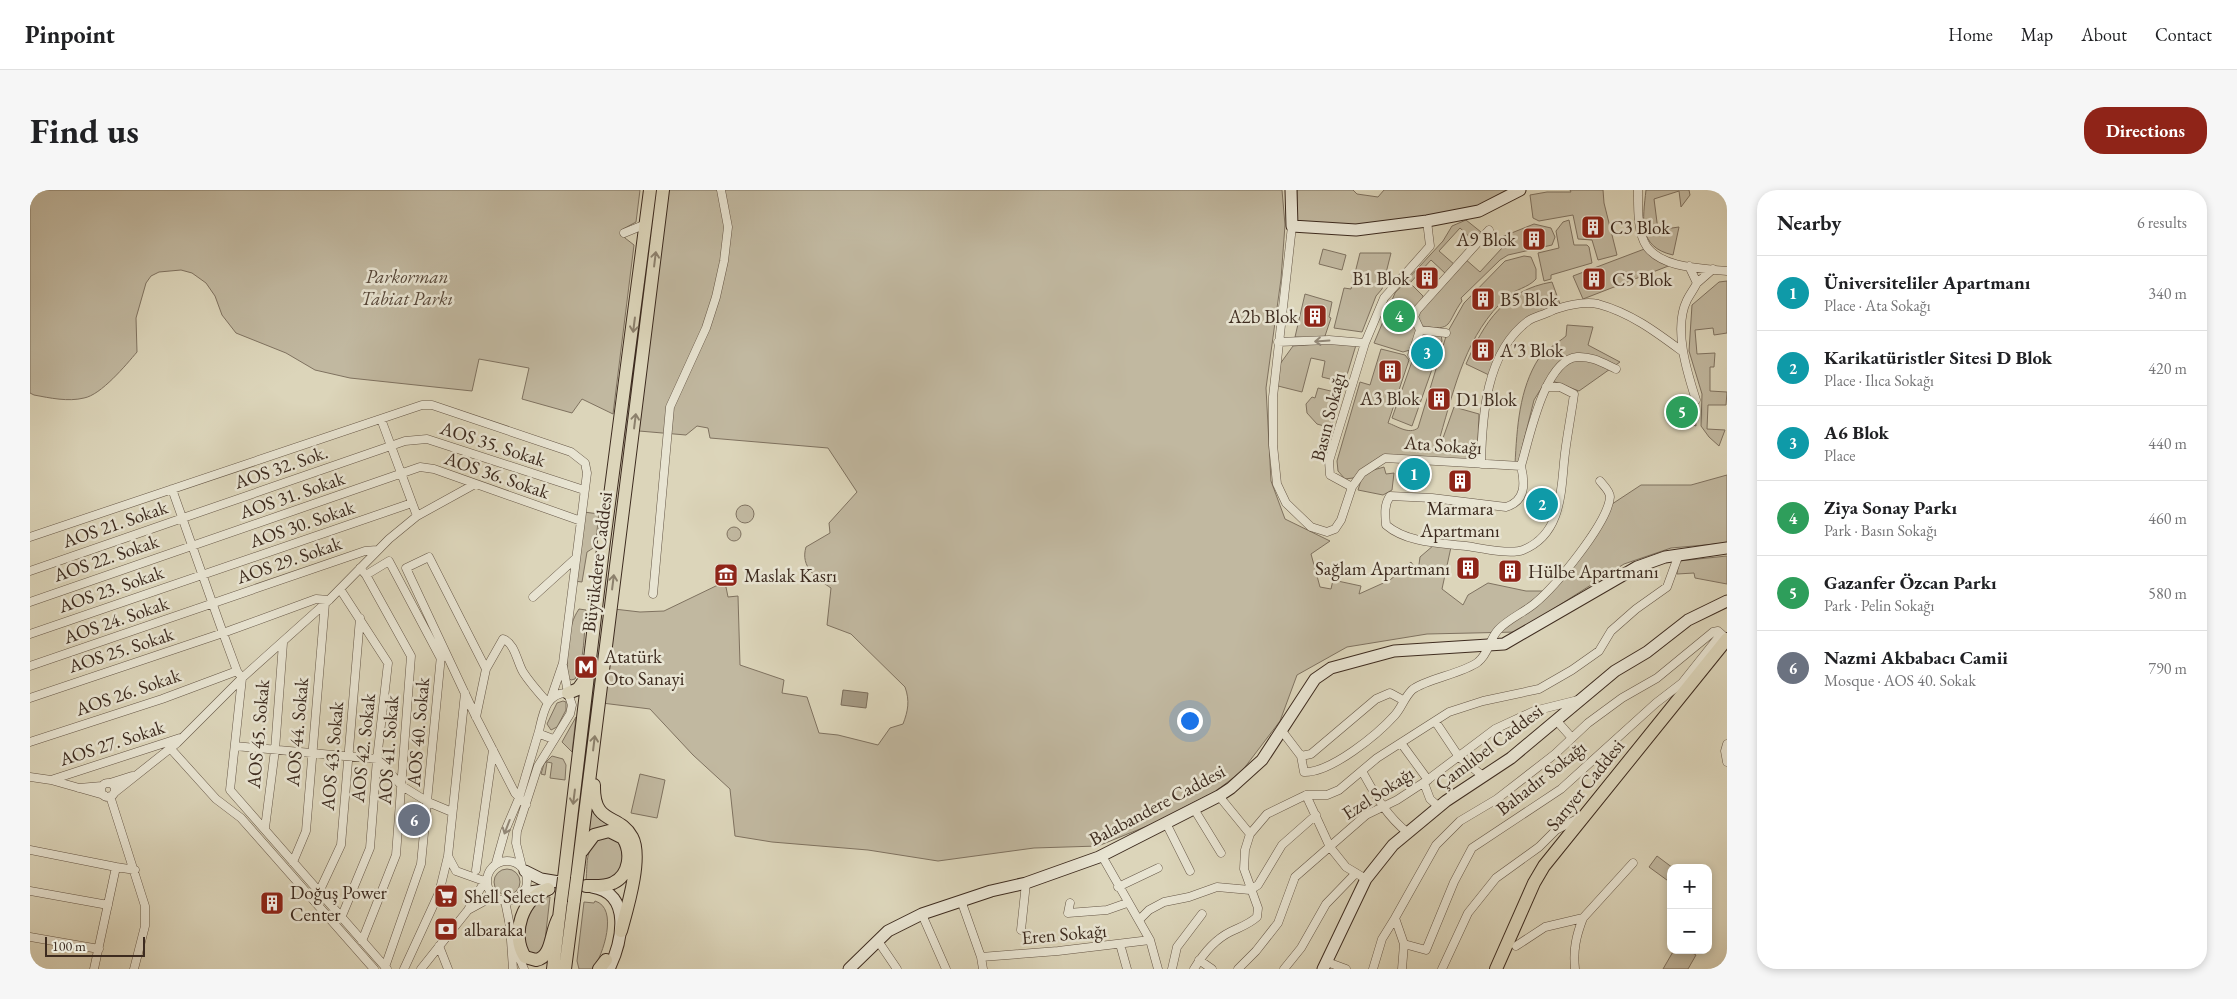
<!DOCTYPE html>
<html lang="en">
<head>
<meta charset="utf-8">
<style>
	body { margin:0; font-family:"EB Garamond",serif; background:#f6f6f6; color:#202124 }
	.controls { position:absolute; right:15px; bottom:15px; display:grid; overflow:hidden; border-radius:10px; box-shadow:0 2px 8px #0003 }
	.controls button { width:45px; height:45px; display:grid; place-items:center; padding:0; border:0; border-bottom:1px solid #e0e0e0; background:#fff; color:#202124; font:25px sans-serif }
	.scale { position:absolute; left:15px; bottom:12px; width:100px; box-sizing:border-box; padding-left:5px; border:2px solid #3d2b1f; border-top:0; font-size:14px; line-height:18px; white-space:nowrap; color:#3d2b1f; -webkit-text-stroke:4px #e8e4d2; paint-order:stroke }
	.you { position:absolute; left:1159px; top:530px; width:18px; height:18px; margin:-12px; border:4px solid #fff; border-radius:50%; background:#1a73e8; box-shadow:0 0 0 8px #1a73e833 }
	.badge { display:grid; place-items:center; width:32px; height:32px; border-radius:50%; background:#8f2418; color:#fff; font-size:16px; font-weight:700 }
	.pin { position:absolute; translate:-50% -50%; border:2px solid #fff; box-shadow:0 1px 5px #0006 }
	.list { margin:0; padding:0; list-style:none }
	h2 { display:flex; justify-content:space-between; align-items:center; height:65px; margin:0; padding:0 20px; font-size:21px }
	h2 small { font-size:16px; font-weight:400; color:#757577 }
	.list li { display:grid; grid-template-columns:32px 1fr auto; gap:15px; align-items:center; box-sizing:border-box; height:75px; padding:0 20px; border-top:1px solid #e0e0e0 }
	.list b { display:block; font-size:19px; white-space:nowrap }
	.list p { margin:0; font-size:16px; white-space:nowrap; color:#757577 }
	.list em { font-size:16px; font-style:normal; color:#757577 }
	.map { position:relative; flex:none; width:1697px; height:779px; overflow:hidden; border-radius:20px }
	header { display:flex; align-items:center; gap:30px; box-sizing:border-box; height:70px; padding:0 25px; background:#fff; border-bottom:1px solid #e0e0e0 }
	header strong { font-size:24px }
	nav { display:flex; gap:28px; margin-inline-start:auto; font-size:18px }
	.intro { display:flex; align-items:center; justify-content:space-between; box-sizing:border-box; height:120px; padding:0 30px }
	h1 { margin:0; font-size:35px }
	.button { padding:12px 22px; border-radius:20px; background:#8f2418; color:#fff; font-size:18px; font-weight:700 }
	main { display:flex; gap:30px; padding:0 30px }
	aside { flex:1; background:#fff; border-radius:20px; box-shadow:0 2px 8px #0003 }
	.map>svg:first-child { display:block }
</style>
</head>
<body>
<header>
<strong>Pinpoint</strong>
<nav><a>Home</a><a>Map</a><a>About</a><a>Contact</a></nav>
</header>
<div class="intro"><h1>Find us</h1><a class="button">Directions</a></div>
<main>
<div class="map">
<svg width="1697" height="779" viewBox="0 0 1697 779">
	<rect width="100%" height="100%" fill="#dcd5ba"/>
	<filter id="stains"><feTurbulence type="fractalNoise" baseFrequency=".004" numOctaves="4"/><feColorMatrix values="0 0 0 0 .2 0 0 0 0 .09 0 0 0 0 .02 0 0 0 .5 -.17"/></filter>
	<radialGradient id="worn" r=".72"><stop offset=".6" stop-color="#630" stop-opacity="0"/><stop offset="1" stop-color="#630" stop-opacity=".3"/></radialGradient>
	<path fill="#c1b8a0" stroke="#7f7260" d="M0,0H610L606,32L593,39L595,48L604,55L583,224L552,209L542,223L492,209L499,178L449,169L442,201L320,188L285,180L256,163L206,143L192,125L185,106L176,93L162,83L151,80L129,82L121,86L116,93L106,128L107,162C96,175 71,205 54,208C38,212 20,208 4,205L0,203Z
		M638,0H1252L1255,35L1251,89L1236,198L1241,291L1255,329L1300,351L1281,364L1290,397L1301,399L1303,390L1331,396L1329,404L1360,390L1381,372L1388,382L1390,367L1404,355L1421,357L1412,399L1433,415L1438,405L1458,393L1496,401H1515L1531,386L1576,318L1611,295H1661L1697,285V353L1641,358L1594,374L1487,442L1397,444L1317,457L1267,485L1250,531L1212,581L1186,601L1122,634L1068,656L1004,658L908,671L838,660L742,652L705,646L700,599L663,565L620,519L572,513L584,419L610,422L634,421L690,394L696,397L698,407L708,406L710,475L754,490L752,503L777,507L789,543L808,545L848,555L860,538L873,534C878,521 880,511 875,497L821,444L797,435L801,398C786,388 770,377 776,357L800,343L799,333L827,302L798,258L680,248L678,238L667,236L656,245L609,241Z
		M1267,0H1323L1327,4L1348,7L1354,0H1478L1445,17L1396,28L1331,36L1267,34Z
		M1540,0H1573L1574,13L1587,65L1568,70L1562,50L1548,49L1543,25L1509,31L1503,28L1500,5L1517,2H1541Z
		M1616,0H1659L1660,5L1651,17L1649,1L1624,9L1628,40L1649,37L1643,65C1607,57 1613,29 1616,0Z
		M1436,30L1451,42L1444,51L1430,38L1409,61L1425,75L1416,84L1401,70L1380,93L1393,106V109L1387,115V141L1380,160L1373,162L1344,153L1365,103L1413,51L1422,36Z
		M1539,30L1544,55H1557L1559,57L1562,73L1521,85V89L1514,91L1508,63L1529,58L1526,41L1533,32Z
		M1504,34L1521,38L1525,47L1522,55L1478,65L1470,70L1431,108L1432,111C1416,133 1424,142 1392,136L1387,128L1389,120L1434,68L1450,82L1472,58L1464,50Z
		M1617,58L1641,75L1553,109L1543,86Z
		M1293,59L1316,65L1312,80L1289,74Z
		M1330,63H1361L1352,99L1346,106L1332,142L1304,138L1314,98L1321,99Z
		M1494,66L1501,67L1506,79V89C1498,98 1485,99 1477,107C1436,144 1425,196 1410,247L1413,248L1424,217L1449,224L1447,270L1353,266L1323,288L1315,289L1308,281L1307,271L1330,192L1340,195L1351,159L1375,165L1379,170L1358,233C1367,236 1379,245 1388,238L1417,143L1434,113L1475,71Z
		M1697,91V143L1684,145L1683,138L1665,140L1667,164L1685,163L1684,177H1680V201L1697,202L1696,215H1678L1677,239L1695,240L1689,256L1679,247L1671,236L1672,204L1659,161L1662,115L1689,92Z
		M1522,92L1530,114C1486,133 1478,139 1459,185L1436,174C1454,132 1475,100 1522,92Z
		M1275,104L1302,112L1299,127L1301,128L1294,149L1265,147Z
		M1537,135L1563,137L1558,155L1590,172L1549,201L1517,189L1504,210L1488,274H1485C1487,238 1489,199 1509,168C1515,160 1528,153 1536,146Z
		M1392,143L1411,144L1412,151L1382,236L1362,228Z
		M1297,153L1326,155L1301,238L1287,234L1277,223L1276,214L1282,207L1285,208L1288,198L1309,203L1312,192L1292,187L1295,171L1281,168L1272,202L1248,196L1250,174L1263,156Z
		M1664,210L1666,236L1636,226L1642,219Z
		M1354,277L1356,284L1364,283L1362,300L1353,305L1328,300L1332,287L1340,281Z
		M706 324a9 9 0 1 1 18 0a9 9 0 1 1-18 0Z
		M554,322L569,324L565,357L557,362L552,392L544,391Z
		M697 344a7 7 0 1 1 14 0a7 7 0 1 1-14 0Z
		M1697,366V394L1665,388L1664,383L1647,384L1649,371Z
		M549,419L556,420C554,441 555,470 545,489L541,490L538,487C536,466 537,436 549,419Z
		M533,511L536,512V520L527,537L521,540L517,534L527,513Z
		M546,527L542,562L532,552Z
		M522,566L533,569L536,575L535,590L520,588L522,573L517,572L515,585L511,584L514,574Z
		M610,584L635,590L627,628L601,623Z
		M561,620L570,630L580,635L559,643Z
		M574,646L586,649C594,661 597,680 581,689C575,692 563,691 556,691C558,669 554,659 574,646Z
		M1627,666L1643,678H1641V693L1619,677Z
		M464 692a13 13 0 1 1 26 0a13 13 0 1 1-26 0Z
		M515,707H520L514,759L510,765L497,762L493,743L500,715Z
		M565,711C589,718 573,765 563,779H549L547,771L554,712L564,713Z
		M1644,760H1657L1666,765L1658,779H1633Z"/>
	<path fill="#a69b85" stroke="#7c6e5c" d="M813,500L838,503L836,518L811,515Z"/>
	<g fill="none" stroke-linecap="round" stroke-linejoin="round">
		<g stroke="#655646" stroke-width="9">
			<path id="street" d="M1608,0C1608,16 1607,43 1617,57C1634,79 1673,78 1697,81
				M1262,36L1243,207V255L1247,294L1256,313L1281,337L1297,342L1305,339L1311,330L1322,297L1332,283L1355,268L1491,276
				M594,43L616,34
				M1659,76L1667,93C1664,99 1660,104 1657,110C1643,138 1657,182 1666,210
				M1667,93L1683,79
				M1416,143L1390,140L1384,127L1387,120L1459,40
				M1248,152L1299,150L1335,153
				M1382,165L1390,140
				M351,229L387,326
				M1451,274C1452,226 1456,162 1498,131C1504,127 1513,125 1519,122C1532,116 1554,111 1568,114C1601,123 1626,142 1653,162
				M1491,276C1495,293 1496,311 1476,317L1402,308L1360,306C1354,315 1355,324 1356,335C1377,353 1410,353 1436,356C1450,358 1480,365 1493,360C1530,345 1531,306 1534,272C1536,250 1541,227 1544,204L1530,197H1516
				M1491,276C1499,250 1514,170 1547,167C1562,166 1573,173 1586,179
				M1322,297L1300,285L1299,271L1335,153L1354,108L1400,56L1397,31
				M142,299L193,443L207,481L212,488L200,600L357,779
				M0,347L392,215H402L541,262L555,273L557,283L533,473L521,508
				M330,378L336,385L381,466L366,665L332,751
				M0,381L375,251L397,249L554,300
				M336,385L359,371L411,469
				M310,399L358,473L347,569L340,658L311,728
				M623,404L640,217L676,138L686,107L694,71L698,37L691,0
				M503,407L546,368
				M0,412L390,277L404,279L551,331
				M0,444L382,313
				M0,476L335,361L347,360
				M533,476L538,503
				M456,479L399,367L376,378L446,527L485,603L496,615
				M0,508L193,443L286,409L299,410
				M446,527L456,479L473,449C485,453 487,472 493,482C500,493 509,503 518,513
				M1526,530L1542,548
				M1405,531L1429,567L1453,586
				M1252,541L1271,566L1274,582C1301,583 1348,544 1365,525C1372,517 1374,508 1382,500C1395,489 1432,484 1448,472C1459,463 1459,450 1468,440C1478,429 1493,423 1504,414C1525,397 1578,333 1580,307C1580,301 1574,296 1570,291
				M0,552L132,509L207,481
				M1371,553L1398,590
				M1697,554L1695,561L1697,572
				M205,556L347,569L372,596L398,612L422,622
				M140,558L186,609L211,628L344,779
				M1271,566L1281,564L1346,509L1360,503L1373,510
				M1332,581C1346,606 1355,624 1378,643
				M0,587L21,590L74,605
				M21,590L150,548
				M80,593L102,586
				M1394,593L1400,609L1409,617
				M71 600a7 7 0 1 1 14 0a7 7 0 1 1-14 0Z
				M49,598L72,596
				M84,603L147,553L212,488L299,410L359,349L387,326L445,294
				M1276,605L1300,657L1316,677L1336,689
				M80,606L115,716V736L104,779
				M1189,606L1220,644
				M1164,619L1191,663
				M1136,633L1160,681
				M235,638L245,560L253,453
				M0,660L86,677L64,779
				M418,666L426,681L454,691
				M1072,666L1120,750L1128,779
				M457 691a20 20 0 1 1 40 0a20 20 0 1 1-40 0Z
				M263,672L276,641L295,413
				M466,673L475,641L489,608L509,541
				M86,677L105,680
				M492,677L486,653L487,641L508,576L540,524L542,515L538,503C516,502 513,524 509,541L510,544L523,549
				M446,680L463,560
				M1088,697L1128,678
				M0,701L78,715
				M289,702L311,655L330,428
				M475,711L480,736L483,779
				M1040,713L1038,723L1077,720L1097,713
				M933,716L951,767L953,779
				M438,720L460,708H465
				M894,729L916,779
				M1109,730L1119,720L1134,712L1159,707L1187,697L1220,700L1228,695L1252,655L1286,625
				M991,740L996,693
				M0,747L69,759
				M848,751L867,779
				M1090,754L1097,779
				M1374,754L1396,760L1424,692L1442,658L1531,599L1626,513L1652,493L1691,444
				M484,755L494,779
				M409,756L418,779
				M1486,756L1515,737L1553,728L1603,673
				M951,767L1028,761L1120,750
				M1169,770L1182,779
				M1297,772L1316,779
				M355,777L391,674L412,455
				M374,779L409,703L418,666L435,503
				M391,779L438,720L456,689
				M1142,779L1147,757L1172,724
				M1164,779C1173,764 1184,750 1200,742C1210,737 1218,735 1227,727L1228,718L1214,679L1215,660L1220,644L1237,624L1276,605H1297L1309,600L1347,568L1419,522L1453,511L1509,499L1542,480L1569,461L1581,441L1606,419L1637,397L1649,364
				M1208,779L1226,761L1248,733L1265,687L1336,625L1367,610L1396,591L1465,539L1504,521L1548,510
				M1254,779L1271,758L1296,714L1326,683
				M1343,779L1352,749L1365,728
				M1372,779L1374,754L1365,728L1406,655L1430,631L1467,609L1525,564L1558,533L1592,508L1627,488L1683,442L1688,441L1697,449
				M1412,779L1438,723L1466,688L1509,657L1526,640L1551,627
				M1545,779C1543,760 1546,746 1553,728"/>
		</g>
		<g stroke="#3d2b1f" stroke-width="13">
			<path id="secondary" d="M1261,0L1262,36L1326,40L1397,31L1449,21L1490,0
				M495,681L511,689L541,694
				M562,697C603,703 592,752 579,779
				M494,703L519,699
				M819,779L858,741L892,724L961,701L996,693L1069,667L1189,606L1201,598L1232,570L1285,489L1301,478L1364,461L1474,454L1607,377L1635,367L1697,358
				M1293,779L1336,689L1363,655L1416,611L1481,568L1585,481L1617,462L1658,430L1697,411"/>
		</g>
		<g stroke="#3d2b1f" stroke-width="14">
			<path id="primary" d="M538,503L548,499L558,485
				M564,595C563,636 589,623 602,647C613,667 597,719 591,741
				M552,661L564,645L579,641L593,648C602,662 600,685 583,693C575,697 565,696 556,696
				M534,688L573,359L620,0
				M547,688L633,0
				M518,699C493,707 480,744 495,767L506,770C523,767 520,741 529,727
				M523,779L531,711
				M535,779L544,710
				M569,779L576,770
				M1466,779L1504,693L1514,676L1697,449"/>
		</g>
		<use href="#street" stroke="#e8e4d2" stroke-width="8"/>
		<use href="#secondary" stroke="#e8e4d2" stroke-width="11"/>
		<use href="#primary" stroke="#dcd5ba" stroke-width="12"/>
		<g stroke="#3d2b1f" stroke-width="14" stroke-linecap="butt">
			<path id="primary-bridge" d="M544,710L547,688
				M531,711L534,688"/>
		</g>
		<use href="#primary-bridge" stroke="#dcd5ba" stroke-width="12"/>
	</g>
	<defs><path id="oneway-shaft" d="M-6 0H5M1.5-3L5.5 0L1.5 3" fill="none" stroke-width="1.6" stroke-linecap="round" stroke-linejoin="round" transform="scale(1.25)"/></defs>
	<g stroke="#8c806c">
		<use href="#oneway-shaft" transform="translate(625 69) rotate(-83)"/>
		<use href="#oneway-shaft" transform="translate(604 135) rotate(97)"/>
		<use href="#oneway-shaft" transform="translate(605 231) rotate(-83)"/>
		<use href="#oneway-shaft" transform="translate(583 392) rotate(-83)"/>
		<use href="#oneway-shaft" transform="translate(564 553) rotate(-83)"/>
		<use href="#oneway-shaft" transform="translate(544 607) rotate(97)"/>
	</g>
	<g stroke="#928878">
		<use href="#oneway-shaft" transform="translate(1292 151) rotate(176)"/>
		<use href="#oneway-shaft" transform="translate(477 637) rotate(111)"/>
	</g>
	<defs>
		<g id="building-square" transform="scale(1.25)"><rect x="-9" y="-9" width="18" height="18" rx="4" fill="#8f2418" stroke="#e8e4d2"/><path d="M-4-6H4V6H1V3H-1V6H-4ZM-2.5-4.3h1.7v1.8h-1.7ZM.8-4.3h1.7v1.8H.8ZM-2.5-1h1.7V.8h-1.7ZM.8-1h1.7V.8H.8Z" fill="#fff"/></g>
		<g id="museum-square" transform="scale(1.25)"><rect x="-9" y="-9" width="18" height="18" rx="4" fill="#8f2418" stroke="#e8e4d2"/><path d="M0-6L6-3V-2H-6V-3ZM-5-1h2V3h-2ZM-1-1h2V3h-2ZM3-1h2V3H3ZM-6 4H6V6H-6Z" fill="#fff"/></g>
		<g id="metro-square" transform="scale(1.25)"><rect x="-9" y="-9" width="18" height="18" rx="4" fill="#8f2418" stroke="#e8e4d2"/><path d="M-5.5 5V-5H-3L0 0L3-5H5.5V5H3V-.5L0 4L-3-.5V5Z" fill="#fff"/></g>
		<g id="supermarket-square" transform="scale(1.25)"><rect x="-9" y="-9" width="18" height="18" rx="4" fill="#8f2418" stroke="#e8e4d2"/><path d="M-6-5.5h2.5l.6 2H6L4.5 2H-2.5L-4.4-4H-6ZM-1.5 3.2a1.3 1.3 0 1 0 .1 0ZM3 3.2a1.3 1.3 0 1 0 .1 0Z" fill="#fff"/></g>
		<g id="bank-square" transform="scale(1.25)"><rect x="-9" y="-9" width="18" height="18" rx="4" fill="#8f2418" stroke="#e8e4d2"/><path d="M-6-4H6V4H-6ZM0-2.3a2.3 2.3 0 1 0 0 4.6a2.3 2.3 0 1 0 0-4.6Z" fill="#fff"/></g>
	</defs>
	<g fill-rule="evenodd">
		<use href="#building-square" x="1563" y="37"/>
		<use href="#building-square" x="1504" y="49"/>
		<use href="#building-square" x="1397" y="88"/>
		<use href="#building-square" x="1564" y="89"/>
		<use href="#building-square" x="1453" y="109"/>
		<use href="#building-square" x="1285" y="126"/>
		<use href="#building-square" x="1453" y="160"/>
		<use href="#building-square" x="1360" y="181"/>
		<use href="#building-square" x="1409" y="209"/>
		<use href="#building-square" x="1430" y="291"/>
		<use href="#building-square" x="1438" y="378"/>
		<use href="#building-square" x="1480" y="381"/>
		<use href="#museum-square" x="696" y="385"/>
		<use href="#metro-square" x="556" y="477"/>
		<use href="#supermarket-square" x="416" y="706"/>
		<use href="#building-square" x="242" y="713"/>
		<use href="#bank-square" x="416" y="739"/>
	</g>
	<g text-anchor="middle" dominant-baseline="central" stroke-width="5" stroke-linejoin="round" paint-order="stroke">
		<g font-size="19" fill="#3d2b1f" stroke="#e8e4d2" text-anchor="start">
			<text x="1580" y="37">C3 Blok</text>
			<text x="1486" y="49" text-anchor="end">A9 Blok</text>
			<text x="1380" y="88" text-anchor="end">B1 Blok</text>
			<text x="1582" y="89">C5 Blok</text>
			<text x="1470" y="109">B5 Blok</text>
			<text x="1268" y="126" text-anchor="end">A2b Blok</text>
			<text x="1470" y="160">A'3 Blok</text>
			<text x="1360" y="208" text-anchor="middle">A3 Blok</text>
			<text x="1426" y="209">D1 Blok</text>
			<text x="1430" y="318" text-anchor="middle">Marmara<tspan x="1430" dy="22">Apartmanı</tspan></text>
			<text x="1420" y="378" text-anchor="end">Sağlam Apartmanı</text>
			<text x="1498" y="381">Hülbe Apartmanı</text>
			<text x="714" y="385">Maslak Kasrı</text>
			<text x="574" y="466">Atatürk<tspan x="574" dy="22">Oto Sanayi</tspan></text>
			<text x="260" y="702">Doğuş Power<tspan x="260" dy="22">Center</tspan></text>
			<text x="434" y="706">Shell Select</text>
			<text x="434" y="739">albaraka</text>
		</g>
		<g font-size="19" font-style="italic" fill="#574739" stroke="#e8e4d2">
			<text x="377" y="86">Parkorman<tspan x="377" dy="22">Tabiat Parkı</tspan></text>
		</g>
		<g font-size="19" fill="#3d2b1f" stroke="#e8e4d2">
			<text transform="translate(1298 227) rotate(-76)">Basın Sokağı</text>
			<text transform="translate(463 254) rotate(18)">AOS 35. Sokak</text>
			<text transform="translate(1413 255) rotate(4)">Ata Sokağı</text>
			<text transform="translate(251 277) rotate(-19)">AOS 32. Sok.</text>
			<text transform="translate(467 285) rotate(19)">AOS 36. Sokak</text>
			<text transform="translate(262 305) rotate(-19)">AOS 31. Sokak</text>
			<text transform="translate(85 334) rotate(-19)">AOS 21. Sokak</text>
			<text transform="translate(272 334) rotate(-19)">AOS 30. Sokak</text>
			<text transform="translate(76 368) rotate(-19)">AOS 22. Sokak</text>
			<text transform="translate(259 370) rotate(-19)">AOS 29. Sokak</text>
			<text transform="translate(567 372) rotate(-83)">Büyükdere Caddesi</text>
			<text transform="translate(81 399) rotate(-19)">AOS 23. Sokak</text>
			<text transform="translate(86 430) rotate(-19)">AOS 24. Sokak</text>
			<text transform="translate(91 460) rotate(-18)">AOS 25. Sokak</text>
			<text transform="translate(98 502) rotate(-19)">AOS 26. Sokak</text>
			<text transform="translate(267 542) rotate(-85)">AOS 44. Sokak</text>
			<text transform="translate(388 542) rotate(-85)">AOS 40. Sokak</text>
			<text transform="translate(228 544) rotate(-85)">AOS 45. Sokak</text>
			<text transform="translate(82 553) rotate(-18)">AOS 27. Sokak</text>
			<text transform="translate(1459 557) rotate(-37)">Çamlıbel Caddesi</text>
			<text transform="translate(333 558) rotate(-84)">AOS 42. Sokak</text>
			<text transform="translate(358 560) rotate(-86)">AOS 41. Sokak</text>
			<text transform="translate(302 566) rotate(-85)">AOS 43. Sokak</text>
			<text transform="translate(1511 588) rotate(-38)">Bahadır Sokağı</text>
			<text transform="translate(1555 595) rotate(-51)">Sarıyer Caddesi</text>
			<text transform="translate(1348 603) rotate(-33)">Ezel Sokağı</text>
			<text transform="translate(1127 615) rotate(-28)">Balabandere Caddesi</text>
			<text transform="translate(1034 744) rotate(-5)">Eren Sokağı</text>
		</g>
	</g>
	<rect width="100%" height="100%" filter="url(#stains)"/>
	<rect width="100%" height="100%" fill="url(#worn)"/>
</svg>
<div class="controls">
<button>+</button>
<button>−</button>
</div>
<div class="scale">100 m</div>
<div class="you"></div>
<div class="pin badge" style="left:1384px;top:284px;background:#0f9aa8">1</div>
<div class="pin badge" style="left:1512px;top:314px;background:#0f9aa8">2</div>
<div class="pin badge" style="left:1397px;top:163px;background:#0f9aa8">3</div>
<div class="pin badge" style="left:1369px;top:126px;background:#2e9e5b">4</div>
<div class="pin badge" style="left:1652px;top:222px;background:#2e9e5b">5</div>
<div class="pin badge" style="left:384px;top:630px;background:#6b7280">6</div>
</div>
<aside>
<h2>Nearby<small>6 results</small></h2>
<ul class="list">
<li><span class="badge" style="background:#0f9aa8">1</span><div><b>Üniversiteliler Apartmanı</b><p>Place · Ata Sokağı</p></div><em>340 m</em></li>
<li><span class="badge" style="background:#0f9aa8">2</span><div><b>Karikatüristler Sitesi D Blok</b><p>Place · Ilıca Sokağı</p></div><em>420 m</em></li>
<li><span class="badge" style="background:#0f9aa8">3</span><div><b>A6 Blok</b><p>Place</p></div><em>440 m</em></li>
<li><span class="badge" style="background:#2e9e5b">4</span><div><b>Ziya Sonay Parkı</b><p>Park · Basın Sokağı</p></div><em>460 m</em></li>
<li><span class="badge" style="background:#2e9e5b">5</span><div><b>Gazanfer Özcan Parkı</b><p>Park · Pelin Sokağı</p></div><em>580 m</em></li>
<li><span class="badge" style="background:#6b7280">6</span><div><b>Nazmi Akbabacı Camii</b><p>Mosque · AOS 40. Sokak</p></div><em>790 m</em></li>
</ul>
</aside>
</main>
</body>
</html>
